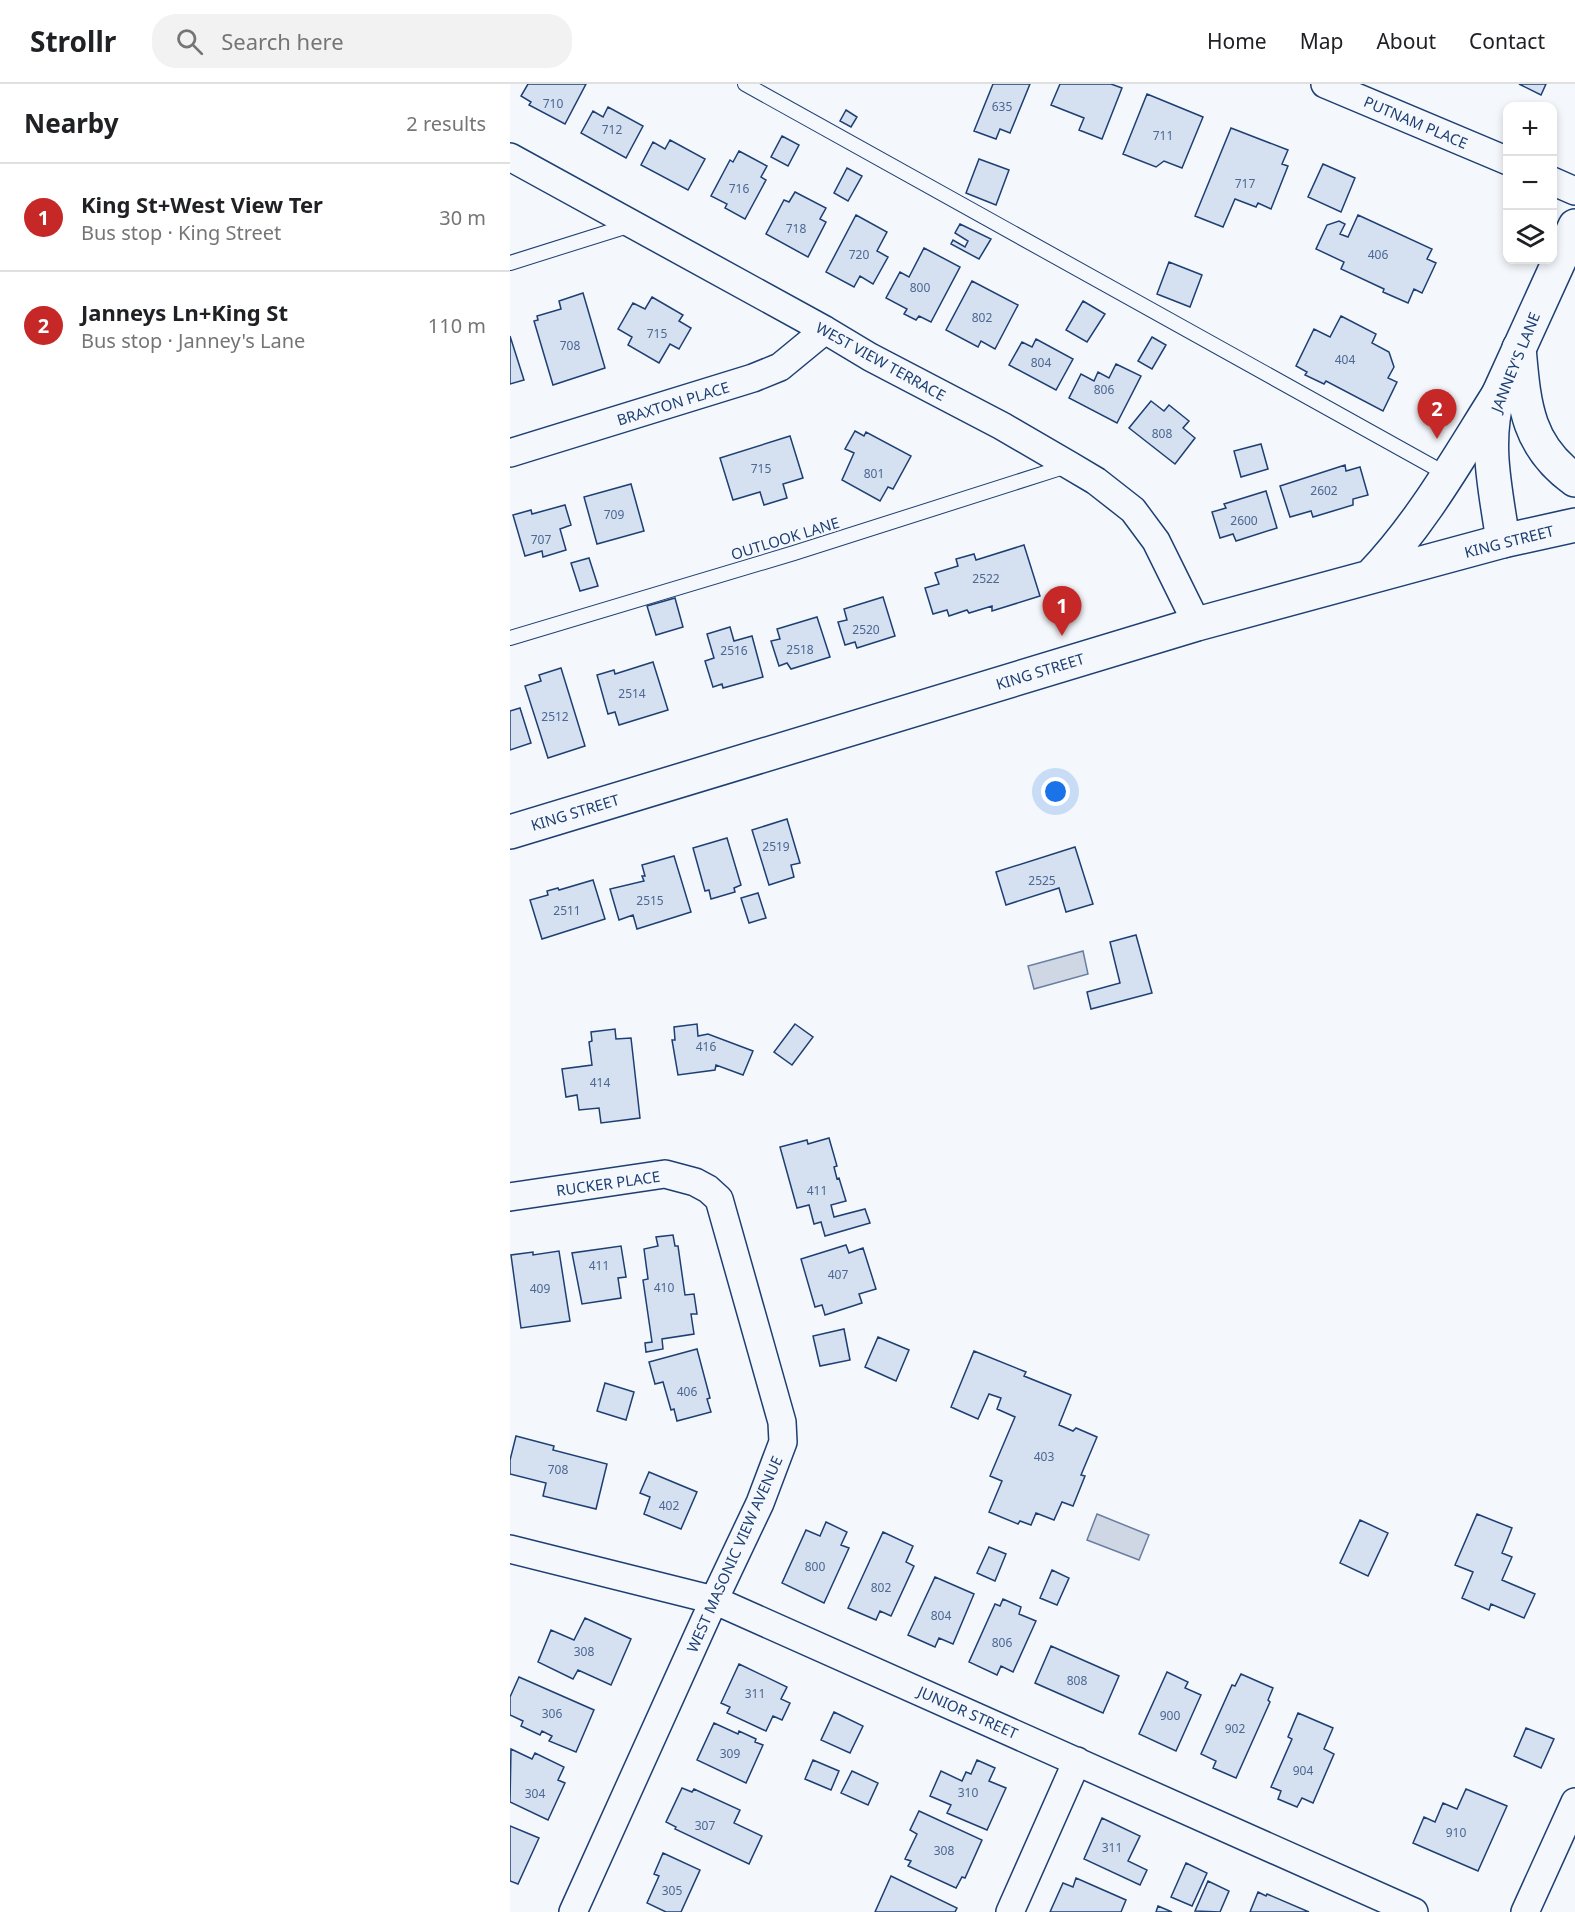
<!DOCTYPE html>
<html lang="en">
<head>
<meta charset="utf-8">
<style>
	body { margin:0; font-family:"Noto Sans",sans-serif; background:#f2f2f2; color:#202124 }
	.controls { position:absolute; right:18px; top:18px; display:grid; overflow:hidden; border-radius:12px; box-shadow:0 3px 9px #0003 }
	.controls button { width:54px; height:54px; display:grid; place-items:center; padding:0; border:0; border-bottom:2px solid #e0e0e0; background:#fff; color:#202124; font:30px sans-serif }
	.you { position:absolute; left:546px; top:708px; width:21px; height:21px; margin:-15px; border:4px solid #fff; border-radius:50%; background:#1a73e8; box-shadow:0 0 0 9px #1a73e833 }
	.badge { display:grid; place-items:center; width:39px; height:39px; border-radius:50%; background:#c62828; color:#fff; font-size:20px; font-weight:700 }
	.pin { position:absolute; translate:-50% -50px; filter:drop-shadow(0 2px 3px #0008) }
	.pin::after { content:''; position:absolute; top:32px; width:21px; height:18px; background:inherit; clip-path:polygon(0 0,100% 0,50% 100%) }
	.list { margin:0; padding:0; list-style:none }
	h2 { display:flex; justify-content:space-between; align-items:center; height:78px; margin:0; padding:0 24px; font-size:26px }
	h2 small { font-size:20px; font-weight:400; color:#757577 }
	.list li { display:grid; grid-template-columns:39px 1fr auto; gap:18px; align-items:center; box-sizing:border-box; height:108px; padding:0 24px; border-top:2px solid #e0e0e0 }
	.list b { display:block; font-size:22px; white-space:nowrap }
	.list p { margin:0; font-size:20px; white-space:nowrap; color:#757577 }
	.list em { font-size:20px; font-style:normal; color:#757577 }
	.icon { flex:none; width:33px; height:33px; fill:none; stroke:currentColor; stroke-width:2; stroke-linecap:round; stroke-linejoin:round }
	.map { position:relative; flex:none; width:1065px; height:1828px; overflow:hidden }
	header { display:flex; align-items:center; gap:36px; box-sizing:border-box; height:84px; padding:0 30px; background:#fff; border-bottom:2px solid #e0e0e0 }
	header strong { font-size:28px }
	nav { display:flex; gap:33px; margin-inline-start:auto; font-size:21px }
	.search { width:420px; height:54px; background:#f2f2f2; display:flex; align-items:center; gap:15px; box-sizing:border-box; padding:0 21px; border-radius:24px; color:#757577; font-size:22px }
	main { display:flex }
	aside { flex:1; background:#fff }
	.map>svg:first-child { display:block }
</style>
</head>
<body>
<header>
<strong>Strollr</strong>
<div class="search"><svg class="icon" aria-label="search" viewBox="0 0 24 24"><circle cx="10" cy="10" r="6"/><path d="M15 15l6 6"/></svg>Search here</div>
<nav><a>Home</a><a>Map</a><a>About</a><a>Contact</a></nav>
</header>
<main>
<aside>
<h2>Nearby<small>2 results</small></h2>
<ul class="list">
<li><span class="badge">1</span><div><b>King St+West View Ter</b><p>Bus stop · King Street</p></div><em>30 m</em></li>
<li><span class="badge">2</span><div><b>Janneys Ln+King St</b><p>Bus stop · Janney's Lane</p></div><em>110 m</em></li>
</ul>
</aside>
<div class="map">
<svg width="1065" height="1828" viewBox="0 0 1065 1828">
	<rect width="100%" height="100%" fill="#f4f7fb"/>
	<path fill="#cfd7e4" stroke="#687fa3" stroke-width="1.5" d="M573,867L578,890L524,905L518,882Z
		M587,1430L639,1451L629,1476L577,1456Z"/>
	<path fill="#d5e0f0" stroke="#1d3f73" stroke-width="1.5" d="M18,0H76L55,40L19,21L21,18L11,12Z
		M483,0H520L500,49L490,45L486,55L464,47Z
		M550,0H601L612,4L592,55L569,46L574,34L541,21Z
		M1009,0H1036L1031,11Z
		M637,10L693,33L672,84L654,77L646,83L613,70Z
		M98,23L133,42L116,74L71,49L83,27L93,33Z
		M336,26L347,33L341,43L330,37Z
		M721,44L778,66L772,80L778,82L761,125L748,119L746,123L725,115L713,143L685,132Z
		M272,52L289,61L278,82L261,73Z
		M160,56L195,75L178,106L131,81L143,58L155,65Z
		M229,67L257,82L251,93L256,96L235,135L215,124L217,120L201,112L220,76L223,78Z
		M469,75L499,86L486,121L456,109Z
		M813,80L845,94L831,128L798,113Z
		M337,84L352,92L338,117L324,109Z
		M285,108L316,124L310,135L316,138L298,173L256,150L274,116L279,118Z
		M346,131L377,148L367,167L378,173L363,200L350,192L344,203L316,188Z
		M848,131L922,165L917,175L926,179L912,209L904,205L898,219L873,208L874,205L831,185L834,178L806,165L817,141L829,137L835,140L830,150L838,153Z
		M450,140L481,155L469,175L441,160L443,156L455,163L458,157L445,149Z
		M414,164L450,183L421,238L409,232L406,236L394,230L397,225L376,214L390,188L399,193Z
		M659,178L692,191L680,223L647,210Z
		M462,197L508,221L485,265L471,257L468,263L436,246Z
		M73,209L95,284L43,301L24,237L28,236L27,232L51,225L49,217Z
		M142,213L173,231L169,237L181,244L169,265L160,260L149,279L118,261L122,253L108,245L123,219L135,225Z
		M573,217L595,230L577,258L556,246Z
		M831,232L866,250L862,259L879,268L884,283L878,294L887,298L873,327L816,297L814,300L795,291L797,288L786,282L804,245L820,253Z
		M0,252L14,296L0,300Z
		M642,253L656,261L642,285L628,277Z
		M526,255L563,275L546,306L499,281L512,258L522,263Z
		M606,280L631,292L607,339L559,314L571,290L584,297L588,288L599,294Z
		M641,317L654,327L659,321L679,337L673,344L685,354L665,380L619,344Z
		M345,347L354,352L356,348L401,372L383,405L378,403L370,417L332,396L344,369L335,365Z
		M280,352L293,394L273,400L277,414L254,421L250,408L223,416L210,374Z
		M751,360L758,385L731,393L724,367Z
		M835,381L836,387L850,383L858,411L843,415V421L803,433L801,427L780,433L770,402Z
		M121,400L134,447L87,460L74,413Z
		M756,407L767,444L726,457L723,450L710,454L702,428L716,424L714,420Z
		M55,421L61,441L50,445L56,466L33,473L32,467L15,472L3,431L21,426L22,430Z
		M514,461L530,512L482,527V522L459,529L457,526L439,532L437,526L423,530L415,504L429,500L425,489L448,482L446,475L464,470L466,476Z
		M79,474L88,502L70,507L61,479Z
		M373,513L385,552L347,564L345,558L335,561L328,538L337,536L334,525Z
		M165,514L173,543L146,551L137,522Z
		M307,533L320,573L281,585L277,579L269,582L261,557L270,555L267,545Z
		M220,543L224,557L242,552L253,593L213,604L212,600L203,603L195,577L204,574L197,550Z
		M143,578L158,626L109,641L105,628L98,630L87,591L104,586L105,590Z
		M51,584L75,662L38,674L15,602L31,597L29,591Z
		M10,624L21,659L0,666V627Z
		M277,735L290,779L281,781L284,793L259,801L242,746Z
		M217,754L231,801L224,804L225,808L201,815L199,806L195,807L183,764Z
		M565,763L583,820L556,828L549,804L496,821L486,788Z
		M164,772L181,828L127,845L123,831L109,836L100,805L134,797L132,792H135L132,781Z
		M83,796L95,835L32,855L20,816L38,811L37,807L48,804L49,806Z
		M248,809L256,834L239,839L231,814Z
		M626,851L642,909L581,925L577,908L610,899L600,858Z
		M187,940L188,952L198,950L243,967L233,991L206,981L205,986L168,991L162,956H165L164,943Z
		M285,940L303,953L282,981L264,968Z
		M105,945L106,955L121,954L130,1034L91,1039L89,1024L69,1026L67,1011L56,1013L52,985L82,981L79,958L82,957L81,948Z
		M319,1054L327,1082L324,1083L327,1095L329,1094L336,1117L321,1121L324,1133L355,1125L360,1139L315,1152L311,1138L304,1140L299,1121L287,1124L270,1063L297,1056L298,1060Z
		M163,1151L165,1162H168L175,1211L184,1210L187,1230H181L184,1250L152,1255L153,1265L136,1268L135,1259L142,1258L133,1196L138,1195L134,1165L148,1162L146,1153Z
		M336,1161L339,1169L353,1164L366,1205L349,1210L352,1219L315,1231L312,1221L305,1223L291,1175Z
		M111,1162L116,1193L108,1194L111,1214L72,1220L62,1169Z
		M49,1167L60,1237L11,1244L1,1171L23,1168V1171Z
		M334,1245L340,1276L310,1282L303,1252Z
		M368,1253L399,1266L386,1297L355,1283Z
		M187,1265L200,1314L197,1315L201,1328L167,1337L164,1325L161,1326L153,1298L145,1300L139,1278Z
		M464,1267L516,1288L514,1292L561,1311L549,1341L563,1347L566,1344L587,1353L571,1391L575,1392L563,1422L552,1418L544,1436L526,1429L521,1441L510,1437L508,1440L479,1428L492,1397L480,1392L505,1333L487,1325L491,1314L479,1310L468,1335L441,1323Z
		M95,1299L124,1308L116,1336L87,1327Z
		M6,1352L44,1362L43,1366L97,1380L86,1425L33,1412L36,1399L0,1390V1376Z
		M139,1388L187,1408L171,1445L134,1430L140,1413L130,1409Z
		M967,1430L1002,1444L992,1469L1002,1473L992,1496L1025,1510L1014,1534L981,1520L979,1526L952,1514L963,1488L945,1481Z
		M850,1436L878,1449L858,1492L830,1479Z
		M316,1438L337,1448L331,1461L339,1464L314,1519L272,1499L296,1446L310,1452Z
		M373,1448L403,1462L396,1478L404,1482L381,1532L370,1527L366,1536L338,1524Z
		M479,1463L496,1470L485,1497L467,1489Z
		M542,1486L559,1494L547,1521L530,1514Z
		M425,1493L464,1510L443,1560L429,1554L425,1563L398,1551Z
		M493,1515L511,1523L509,1530L526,1537L503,1588L491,1582L487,1591L459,1578L485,1520L490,1522Z
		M75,1534L121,1555L101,1601L68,1586L63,1595L28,1578L41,1546L64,1556Z
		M541,1562L609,1592L593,1629L525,1599Z
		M229,1580L277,1603L271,1615L280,1619L272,1636L263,1632L256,1647L217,1629L220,1623L211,1619Z
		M657,1588L678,1598L675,1604L691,1611L666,1667L629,1650Z
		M731,1590L763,1604L758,1616L760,1618L726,1694L703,1684L706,1677L691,1670L722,1601L725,1602Z
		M9,1593L84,1626L66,1668L39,1657L42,1652L32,1647L30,1651L11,1642L13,1637L0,1631V1613Z
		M324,1628L353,1642L340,1669L311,1656Z
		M788,1629L823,1644L814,1665L824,1670L803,1719L792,1714L787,1723L768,1715L771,1707L761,1703L782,1655L778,1653Z
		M204,1639L228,1650L229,1647L246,1655L245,1658L253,1661L236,1699L187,1676Z
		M1016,1644L1044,1655L1031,1684L1004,1672Z
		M1,1665L22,1675L25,1669L54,1683L48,1696L55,1699L38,1736L0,1718Z
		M303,1676L329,1687L321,1706L295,1695Z
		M467,1676L485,1684L479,1697L496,1704L477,1746L437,1729L441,1721L420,1712L431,1687L452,1697L456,1688L461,1690Z
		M342,1687L368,1699L358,1721L331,1709Z
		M172,1704L182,1708L184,1705L230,1726L224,1739L252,1752L239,1780L165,1745L166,1743L156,1738Z
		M956,1705L997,1722L968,1787L903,1759L914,1733L925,1738L933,1719L947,1725Z
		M409,1727L472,1756L455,1794L452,1793L446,1804L398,1782L401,1777L395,1775L407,1750L400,1746Z
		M592,1734L630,1752L618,1777L637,1786L630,1801L574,1775Z
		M0,1742L29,1754L8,1800L0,1797Z
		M153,1769L190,1786L171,1828H156L137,1819L149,1792L144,1790Z
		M676,1779L697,1789L682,1822L661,1813Z
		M381,1792L447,1824L445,1828H365Z
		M566,1794L616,1816L611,1828H540L553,1799L563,1803Z
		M698,1797L719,1807L710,1828L685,1827Z
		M748,1808L756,1812L757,1810L799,1828H740Z
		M648,1822L662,1828H646Z"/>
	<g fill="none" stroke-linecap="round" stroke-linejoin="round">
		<g stroke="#1d3f73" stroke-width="16">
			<path id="lane" d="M235,0L938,391
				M0,179L121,141
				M0,554L284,469L557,382"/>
		</g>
		<g stroke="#1d3f73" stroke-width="30">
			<path id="street" d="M815,0L998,77
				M0,73L315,246L360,273L492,342L559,381L586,397L623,426L646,457L687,540
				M1042,97L1065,107
				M0,369L243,294L270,283L315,246
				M0,1113L155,1090L185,1098L198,1105L209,1115L272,1338L273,1358L250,1419L204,1516L63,1828
				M0,1465L204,1516L904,1828
				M500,1828L567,1677
				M1015,1828L1065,1718"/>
		</g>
		<g stroke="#1d3f73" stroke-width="36">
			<path id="secondary" d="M993,457C986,407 974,361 988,311L1065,142"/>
		</g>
		<g stroke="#1d3f73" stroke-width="36">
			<path id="primary" d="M1009,264C1014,319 1016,361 1065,396
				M860,493C912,439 948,374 988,311
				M0,748L687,540L993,457L1065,441"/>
		</g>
		<use href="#lane" stroke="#f4f7fb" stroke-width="14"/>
		<use href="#street" stroke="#f4f7fb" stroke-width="27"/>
		<use href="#secondary" stroke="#f4f7fb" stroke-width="33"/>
		<use href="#primary" stroke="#f4f7fb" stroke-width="33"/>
	</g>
	<g text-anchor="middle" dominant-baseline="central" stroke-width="4.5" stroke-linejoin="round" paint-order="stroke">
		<g font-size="12" fill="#4b6792">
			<text x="43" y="19">710</text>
			<text x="492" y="22">635</text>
			<text x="102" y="45">712</text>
			<text x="653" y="51">711</text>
			<text x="735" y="99">717</text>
			<text x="229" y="104">716</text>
			<text x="286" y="144">718</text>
			<text x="349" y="170">720</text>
			<text x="868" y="170">406</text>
			<text x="410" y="203">800</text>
			<text x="472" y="233">802</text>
			<text x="147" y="249">715</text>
			<text x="60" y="261">708</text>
			<text x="835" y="275">404</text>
			<text x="531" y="278">804</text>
			<text x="594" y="305">806</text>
			<text x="652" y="349">808</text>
			<text x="251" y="384">715</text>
			<text x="364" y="389">801</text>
			<text x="814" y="406">2602</text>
			<text x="104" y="430">709</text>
			<text x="734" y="436">2600</text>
			<text x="31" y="455">707</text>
			<text x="476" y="494">2522</text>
			<text x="356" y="545">2520</text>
			<text x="290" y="565">2518</text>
			<text x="224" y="566">2516</text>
			<text x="122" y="609">2514</text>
			<text x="45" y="632">2512</text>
			<text x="266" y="762">2519</text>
			<text x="532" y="796">2525</text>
			<text x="140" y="816">2515</text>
			<text x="57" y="826">2511</text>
			<text x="196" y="962">416</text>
			<text x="90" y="998">414</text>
			<text x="307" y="1106">411</text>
			<text x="89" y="1181">411</text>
			<text x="328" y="1190">407</text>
			<text x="154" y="1203">410</text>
			<text x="30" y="1204">409</text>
			<text x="177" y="1307">406</text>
			<text x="534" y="1372">403</text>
			<text x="48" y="1385">708</text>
			<text x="159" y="1421">402</text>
			<text x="305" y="1482">800</text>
			<text x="371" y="1503">802</text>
			<text x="431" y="1531">804</text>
			<text x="492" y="1558">806</text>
			<text x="74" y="1567">308</text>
			<text x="567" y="1596">808</text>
			<text x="245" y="1609">311</text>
			<text x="42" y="1629">306</text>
			<text x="660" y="1631">900</text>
			<text x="725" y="1644">902</text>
			<text x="220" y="1669">309</text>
			<text x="793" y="1686">904</text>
			<text x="458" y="1708">310</text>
			<text x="25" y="1709">304</text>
			<text x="195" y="1741">307</text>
			<text x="946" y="1748">910</text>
			<text x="602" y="1763">311</text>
			<text x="434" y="1766">308</text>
			<text x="162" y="1806">305</text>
		</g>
		<g font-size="15" fill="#1d3f73" stroke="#f4f7fb">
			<text transform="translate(906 38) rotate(23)">PUTNAM PLACE</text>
			<text transform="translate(371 277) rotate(29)">WEST VIEW TERRACE</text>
			<text transform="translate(1005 278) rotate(-68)">JANNEY'S LANE</text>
			<text transform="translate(163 319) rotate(-17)">BRAXTON PLACE</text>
			<text transform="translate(275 454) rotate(-17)">OUTLOOK LANE</text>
			<text transform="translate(999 457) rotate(-14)">KING STREET</text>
			<text transform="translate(530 587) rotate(-17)">KING STREET</text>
			<text transform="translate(65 728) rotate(-17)">KING STREET</text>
			<text transform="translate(98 1099) rotate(-8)">RUCKER PLACE</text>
			<text transform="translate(224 1470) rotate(-66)">WEST MASONIC VIEW AVENUE</text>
			<text transform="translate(458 1628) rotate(24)">JUNIOR STREET</text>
		</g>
	</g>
</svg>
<div class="controls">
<button>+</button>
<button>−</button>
<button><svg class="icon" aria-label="layers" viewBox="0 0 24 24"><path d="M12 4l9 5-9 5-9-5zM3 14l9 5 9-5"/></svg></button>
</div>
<div class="you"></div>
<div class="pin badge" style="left:552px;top:552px">1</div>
<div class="pin badge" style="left:927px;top:355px">2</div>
</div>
</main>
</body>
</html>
